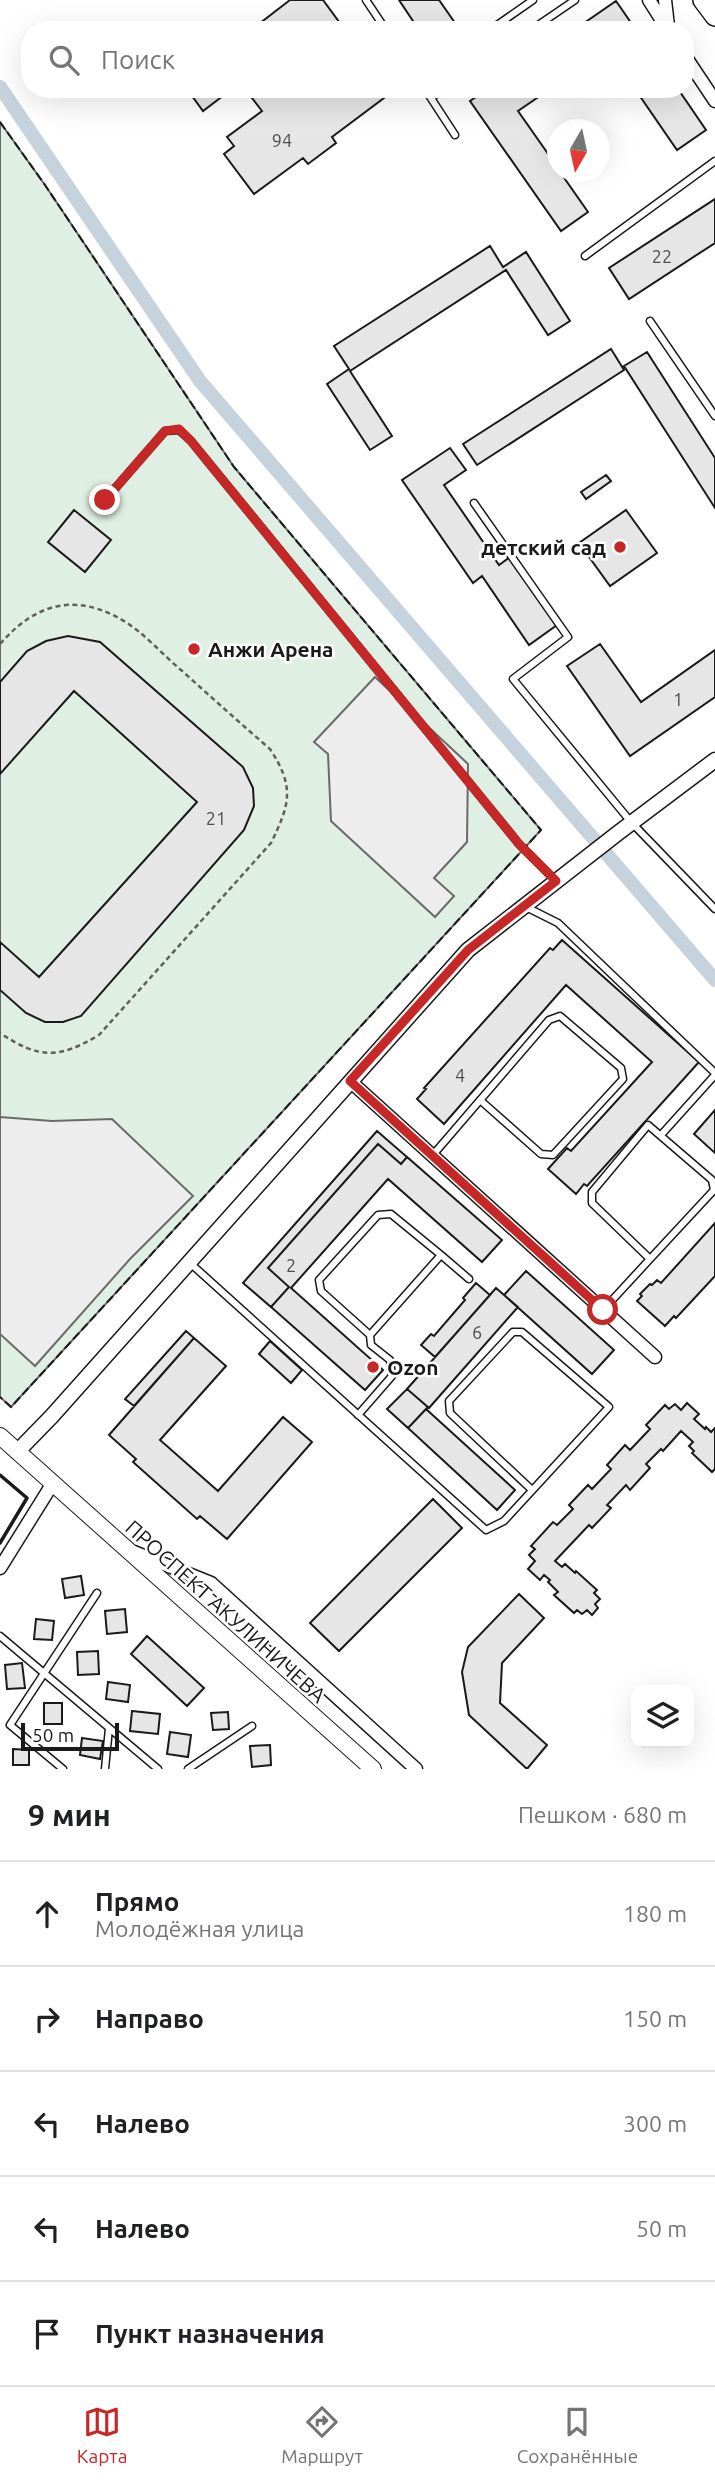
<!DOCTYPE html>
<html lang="ru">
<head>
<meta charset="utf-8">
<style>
	body { margin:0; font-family:Ubuntu,sans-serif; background:#f6f6f6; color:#202124 }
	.controls { position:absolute; right:21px; bottom:21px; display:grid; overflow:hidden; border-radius:14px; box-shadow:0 7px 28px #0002 }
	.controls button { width:63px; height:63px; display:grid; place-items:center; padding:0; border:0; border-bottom:2px solid #e0e0e0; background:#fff; color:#202124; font:35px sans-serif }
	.compass { position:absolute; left:547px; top:119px; width:63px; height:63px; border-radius:50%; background:#fff; box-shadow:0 7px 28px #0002; rotate:189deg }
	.scale { position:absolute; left:21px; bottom:18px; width:98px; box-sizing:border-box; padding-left:7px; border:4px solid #1a1a1a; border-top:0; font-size:19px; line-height:24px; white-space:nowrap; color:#1a1a1a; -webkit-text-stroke:5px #fff; paint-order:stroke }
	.stop { position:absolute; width:21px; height:21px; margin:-16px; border:5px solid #c62828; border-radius:50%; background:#fff }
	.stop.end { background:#c62828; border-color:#fff; box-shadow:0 2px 7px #0008 }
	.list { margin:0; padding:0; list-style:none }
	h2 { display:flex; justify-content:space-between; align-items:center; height:91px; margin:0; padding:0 28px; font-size:30px }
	h2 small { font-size:23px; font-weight:400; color:#757577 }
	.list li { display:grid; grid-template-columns:46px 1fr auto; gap:21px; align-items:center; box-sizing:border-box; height:105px; padding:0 28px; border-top:2px solid #e0e0e0 }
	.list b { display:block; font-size:26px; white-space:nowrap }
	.list p { margin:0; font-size:23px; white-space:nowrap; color:#757577 }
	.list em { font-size:23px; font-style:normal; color:#757577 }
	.icon { flex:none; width:38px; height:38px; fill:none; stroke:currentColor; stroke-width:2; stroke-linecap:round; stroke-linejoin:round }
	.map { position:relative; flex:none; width:715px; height:1769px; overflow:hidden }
	.search { position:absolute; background:#fff; box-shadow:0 7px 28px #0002; left:21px; right:21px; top:21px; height:77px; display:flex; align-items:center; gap:18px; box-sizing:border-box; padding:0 24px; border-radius:28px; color:#757577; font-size:26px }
	.sheet { height:616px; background:#fff }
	nav { display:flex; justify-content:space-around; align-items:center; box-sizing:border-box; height:98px; border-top:2px solid #e0e0e0; background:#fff; font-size:19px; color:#757577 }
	nav a { display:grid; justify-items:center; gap:4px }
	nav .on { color:#c62828 }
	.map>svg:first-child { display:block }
</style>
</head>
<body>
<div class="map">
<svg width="715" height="1769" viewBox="0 0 715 1769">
	<rect width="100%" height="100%" fill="#fff"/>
	<path fill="#e0efe3" stroke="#6a6a6a" stroke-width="2" d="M0,122L45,185L234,467L541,830L11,1407L0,1397Z"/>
	<path fill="#ededed" stroke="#6a6a6a" stroke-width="2" d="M375,677L468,764L467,842L434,878L454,896L435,917L331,821L328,754L314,742Z
		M0,1117L52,1121L112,1119L193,1196L130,1259L35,1366L0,1334Z"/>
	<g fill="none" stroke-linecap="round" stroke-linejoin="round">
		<path stroke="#c6d2dc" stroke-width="14" d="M0,87L200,381L715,980"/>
	</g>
	<path fill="#e6e6e6" stroke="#1a1a1a" stroke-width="2" d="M290,0H323L345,30H251Z
		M399,0H439L460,30H419Z
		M616,1L636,30H574Z
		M187,89H232L203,111Z
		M245,89H390L392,92L332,137L336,143L308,164L303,158L254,194L224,154L234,146L227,137L262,111Z
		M488,89H550L518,111L558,168V172H560L588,212L561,231L470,101Z
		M635,89H678L706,130L677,150Z
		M715,199V243L629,299L609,268Z
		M490,246L503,267L526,252L570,321L548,335L506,270L350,371L392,436L370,450L327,384L349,369L334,346Z
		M611,349L624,370L477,465L463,444Z
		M647,352L715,458V508L624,366Z
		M450,448L466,470L444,485L499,565L510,557L557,625L529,645L482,576L473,583L402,480Z
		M606,475L611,481L586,499L581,492Z
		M74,510L111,540L85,572L48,542Z
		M626,510L657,553L610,586L579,543Z
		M68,636L100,642L243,767L253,788L254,806L244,830L81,1016L63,1022H45L26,1013L0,990V942L39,977L197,802L74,691L0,774V682L27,651L46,641Z
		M600,644L641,702L715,650V697L630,756L567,666Z
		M562,940L699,1062L587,1186L584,1184L576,1194L548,1169L567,1148L571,1151L652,1062L566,985L444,1124L417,1099L426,1089L424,1088L550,948L553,950Z
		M715,1110V1153L694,1134Z
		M377,1131L407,1157L401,1164L378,1144L268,1268L289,1287L271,1307L243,1283Z
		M378,1144L401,1164L407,1157L502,1240L482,1262L388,1179L291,1288L383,1370L365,1390L271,1307L289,1287L268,1268Z
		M715,1223V1276L676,1318L674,1316L665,1326L637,1301L642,1296L640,1294L650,1284L652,1285L657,1280L661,1283Z
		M526,1271L614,1350L592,1374L504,1295Z
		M476,1283L490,1295L435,1357L421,1345L431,1334L434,1336L465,1300L463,1298Z
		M496,1288L518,1307L429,1408L407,1389Z
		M186,1331L194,1338L134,1406L125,1399Z
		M194,1338L226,1366L160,1440L218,1491L283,1417L312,1442L227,1539L200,1516L197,1519L133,1462L136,1459L109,1435Z
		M270,1341L302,1370L291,1383L259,1354Z
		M407,1389L428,1407L408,1428L387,1409Z
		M687,1403L699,1414L694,1419L705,1429L706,1427L711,1432L715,1428V1469L712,1472L692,1453L694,1451L689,1446L693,1442L681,1431L663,1451L661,1449L646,1464L650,1468L630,1490L626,1485L607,1505L611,1508L592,1528L589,1525L555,1561L562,1567L565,1564L575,1573L576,1571L597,1590L594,1593L600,1599L595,1604L598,1608L592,1615L587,1610L582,1614L577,1610L574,1613L554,1595L558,1592L548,1582L550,1580L544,1575L540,1580L528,1569L535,1561L529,1555L535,1549L531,1546L553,1522L557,1525L573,1509L569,1505L588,1485L592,1489L611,1469L607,1465L625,1445L630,1450L650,1429L646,1425L665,1405L669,1409L675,1404L681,1410Z
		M426,1409L515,1490L497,1510L408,1428Z
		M433,1499L462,1528L339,1651L310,1623Z
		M81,1576L84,1595L65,1598L62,1579Z
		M519,1594L544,1618L502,1663L500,1703L547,1745L527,1769L469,1715L462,1672L468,1647Z
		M125,1609L127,1632L107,1634L105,1611Z
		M36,1619L54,1621L52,1640L34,1639Z
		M147,1636L204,1688L187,1706L131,1654Z
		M98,1651L99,1674L78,1675L77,1652Z
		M22,1663L25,1688L7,1689L5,1665Z
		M108,1682L130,1685L128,1702L106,1699Z
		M44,1703H62V1724H44Z
		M132,1711L160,1714L158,1734L130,1731Z
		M228,1712L229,1729L213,1730L211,1713Z
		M170,1732L191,1735L188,1757L167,1754Z
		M82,1738L103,1741L100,1759L80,1755Z
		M270,1745L271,1765L252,1767L250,1746Z
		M13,1749L29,1750V1765H13Z"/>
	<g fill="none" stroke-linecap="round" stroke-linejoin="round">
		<g stroke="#1a1a1a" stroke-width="9">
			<path id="service" d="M366,0L386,30
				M490,30L533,0
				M531,30L575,0
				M425,89L455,135
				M431,98L443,89
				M585,256L715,161
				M650,321L715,416
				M105,500L165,431L179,430L191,441L519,844L556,881
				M474,503L568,637L513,679L631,822L715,909
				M526,907L558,923L715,1073
				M648,1125L712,1180L714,1190L650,1259L592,1203V1192Z
				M661,1135L715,1075
				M432,1156L549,1020L560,1016L621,1068L623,1079L553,1155L541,1154L480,1100
				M441,1255L469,1279
				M190,1263L486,1530L504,1521L609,1407L522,1332H513L449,1401L450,1413L532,1490
				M603,1310L650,1259
				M358,1415L392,1376L390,1360L371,1345L370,1335L441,1255L391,1214L378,1215L319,1280L321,1291L370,1335
				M0,1636L158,1769
				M63,1769L10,1725L97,1593
				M105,1769L109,1728
				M188,1769L252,1726"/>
		</g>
		<g stroke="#1a1a1a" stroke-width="15">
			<path id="minor" d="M649,0L668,30
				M665,0L668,26
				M685,56L715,101
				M350,1081L655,1357
				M134,1552L211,1583L416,1769
				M0,1568L53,1483"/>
		</g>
		<g stroke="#1a1a1a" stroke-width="17">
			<path id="tertiary" d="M17,1452L52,1416L468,950L618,833L715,760"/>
		</g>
		<g stroke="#1a1a1a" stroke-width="18">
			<path id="secondary" d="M0,1436L373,1769"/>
		</g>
		<g stroke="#1a1a1a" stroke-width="22">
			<path id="primary" d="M703,0L715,16"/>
		</g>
		<path stroke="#5f5f5f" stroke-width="2.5" stroke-dasharray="5 3.5" stroke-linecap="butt" d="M0,644C36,603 75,592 124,621C144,633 163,655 181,670C211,697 240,723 270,749C295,787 290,804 271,843L99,1035C59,1059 39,1059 0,1033"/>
		<use href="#service" stroke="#fff" stroke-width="6"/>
		<use href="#minor" stroke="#fff" stroke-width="12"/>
		<use href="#tertiary" stroke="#fff" stroke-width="14"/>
		<use href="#secondary" stroke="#fff" stroke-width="16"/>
		<use href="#primary" stroke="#fff" stroke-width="19"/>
		<path stroke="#1a1a1a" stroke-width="2" stroke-dasharray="9 3.5" stroke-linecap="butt" d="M0,122L45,185L234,467L541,830L11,1407L0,1397"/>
		<path stroke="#1a1a1a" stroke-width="3.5" d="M0,1475L27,1498L0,1543"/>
	</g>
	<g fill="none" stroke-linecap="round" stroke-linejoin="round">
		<path stroke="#c62828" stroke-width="9" d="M105,500L165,431L179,429L191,441L519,844L556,881L468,950L350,1081L603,1310"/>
	</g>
	<g fill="#c62828" stroke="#fff" stroke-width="2.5">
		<circle cx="620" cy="547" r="7"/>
		<circle cx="194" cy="649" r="7"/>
		<circle cx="373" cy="1367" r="7"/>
	</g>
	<g text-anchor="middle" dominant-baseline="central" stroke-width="5" stroke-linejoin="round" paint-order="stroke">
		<g font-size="18" fill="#4d4d4d">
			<text x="282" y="140">94</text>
			<text x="662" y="256">22</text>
			<text x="678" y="699">1</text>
			<text x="216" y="818">21</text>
			<text x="460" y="1075">4</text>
			<text x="291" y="1265">2</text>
			<text x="477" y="1332">6</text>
		</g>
		<g font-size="21" font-weight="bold" fill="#1a1a1a" stroke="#fff" text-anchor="start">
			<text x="606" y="547" text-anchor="end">детский сад</text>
			<text x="208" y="649">Анжи Арена</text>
			<text x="387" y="1367">Ozon</text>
		</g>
		<g font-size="21" fill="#1a1a1a" stroke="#fff">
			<text transform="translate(226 1611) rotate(42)">ПРОСПЕКТ АКУЛИНИЧЕВА</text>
		</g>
	</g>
</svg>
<div class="controls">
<button><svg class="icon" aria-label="layers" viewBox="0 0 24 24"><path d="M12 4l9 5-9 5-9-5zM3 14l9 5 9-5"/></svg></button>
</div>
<svg class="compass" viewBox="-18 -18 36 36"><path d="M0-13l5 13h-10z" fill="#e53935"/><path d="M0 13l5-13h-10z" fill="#757577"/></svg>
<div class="scale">50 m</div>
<div class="stop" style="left:603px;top:1310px"></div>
<div class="stop end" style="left:105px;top:500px"></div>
<div class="search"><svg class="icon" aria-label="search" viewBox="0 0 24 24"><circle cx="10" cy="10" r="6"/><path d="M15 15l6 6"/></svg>Поиск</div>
</div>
<section class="sheet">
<h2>9 мин<small>Пешком · 680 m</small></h2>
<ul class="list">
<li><svg class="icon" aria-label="ahead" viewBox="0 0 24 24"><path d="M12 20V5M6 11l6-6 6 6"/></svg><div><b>Прямо</b><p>Молодёжная улица</p></div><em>180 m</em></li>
<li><svg class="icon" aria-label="right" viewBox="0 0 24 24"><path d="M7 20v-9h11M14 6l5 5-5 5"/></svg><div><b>Направо</b></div><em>150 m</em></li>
<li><svg class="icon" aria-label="left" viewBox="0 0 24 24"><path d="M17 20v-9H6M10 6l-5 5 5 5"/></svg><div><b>Налево</b></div><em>300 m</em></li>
<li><svg class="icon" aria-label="left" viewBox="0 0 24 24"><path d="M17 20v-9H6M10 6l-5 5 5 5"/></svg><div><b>Налево</b></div><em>50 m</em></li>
<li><svg class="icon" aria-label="arrive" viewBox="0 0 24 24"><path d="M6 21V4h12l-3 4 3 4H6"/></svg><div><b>Пункт назначения</b></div></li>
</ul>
</section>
<nav>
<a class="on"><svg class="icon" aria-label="map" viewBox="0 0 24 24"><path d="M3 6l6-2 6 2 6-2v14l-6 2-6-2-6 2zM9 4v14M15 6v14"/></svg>Карта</a>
<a><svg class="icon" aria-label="directions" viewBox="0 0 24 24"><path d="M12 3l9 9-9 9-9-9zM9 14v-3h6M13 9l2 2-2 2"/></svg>Маршрут</a>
<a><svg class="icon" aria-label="saved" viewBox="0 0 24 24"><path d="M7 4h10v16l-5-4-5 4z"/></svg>Сохранённые</a>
</nav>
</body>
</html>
